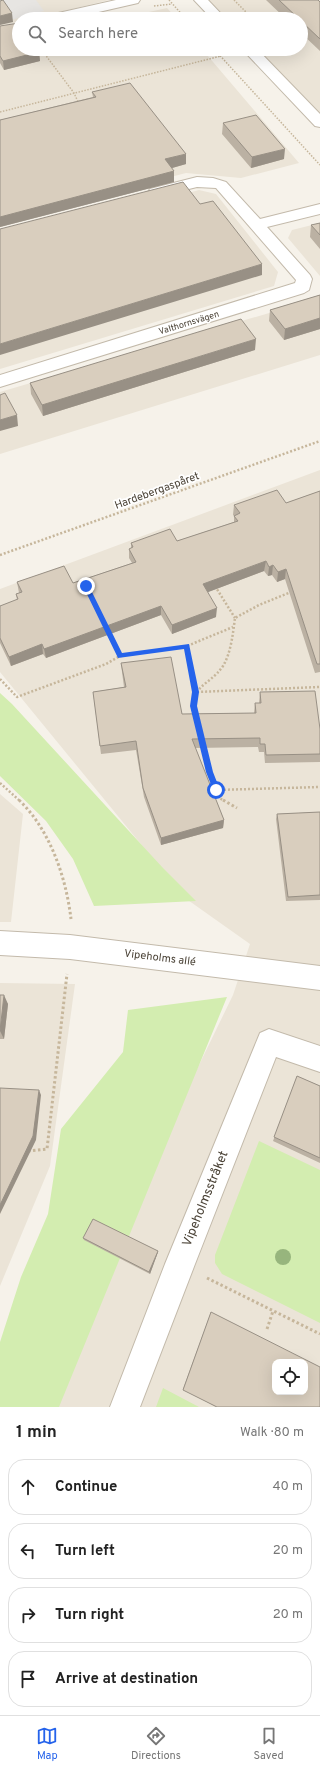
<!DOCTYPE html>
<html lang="en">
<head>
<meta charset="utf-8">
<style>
	body { margin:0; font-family:Overpass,sans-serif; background:#f2f2f2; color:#222 }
	.controls { position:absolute; right:12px; bottom:12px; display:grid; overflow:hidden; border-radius:8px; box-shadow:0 4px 16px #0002 }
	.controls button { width:36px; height:36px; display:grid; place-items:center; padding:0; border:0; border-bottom:1px solid #e0e0e0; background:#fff; color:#222; font:20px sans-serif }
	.stop { position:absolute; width:12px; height:12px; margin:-9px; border:3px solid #2563eb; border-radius:50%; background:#fff }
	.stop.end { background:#2563eb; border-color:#fff; box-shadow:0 1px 4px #0008 }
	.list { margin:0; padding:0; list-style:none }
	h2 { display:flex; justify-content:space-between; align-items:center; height:52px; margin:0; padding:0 16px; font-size:17px }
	h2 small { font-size:13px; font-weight:400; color:#767676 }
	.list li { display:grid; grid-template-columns:26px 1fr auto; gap:12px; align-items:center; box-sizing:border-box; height:56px; margin:0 8px 8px; padding:0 8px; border:1px solid #e0e0e0; border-radius:16px }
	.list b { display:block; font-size:15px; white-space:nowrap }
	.list em { font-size:13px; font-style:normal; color:#767676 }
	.icon { flex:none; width:22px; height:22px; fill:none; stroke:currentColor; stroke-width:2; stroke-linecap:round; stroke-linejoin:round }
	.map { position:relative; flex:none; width:320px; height:1407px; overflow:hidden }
	.search { position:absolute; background:#fff; box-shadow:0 4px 16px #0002; left:12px; right:12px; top:12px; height:44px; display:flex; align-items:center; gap:10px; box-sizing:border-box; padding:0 14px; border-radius:22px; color:#767676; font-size:15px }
	.sheet { height:308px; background:#fff }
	nav { display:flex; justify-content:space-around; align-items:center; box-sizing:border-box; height:56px; border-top:1px solid #e0e0e0; background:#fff; font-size:11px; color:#767676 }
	nav a { display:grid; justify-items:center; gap:2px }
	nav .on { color:#2563eb }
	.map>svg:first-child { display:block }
</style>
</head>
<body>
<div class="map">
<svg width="320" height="1407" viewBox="0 0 320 1407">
	<rect width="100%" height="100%" fill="#f6f2ea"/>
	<path fill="#ebe4d7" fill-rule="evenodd" d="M0,0H109L31,19H19V22L0,26Z
		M201,0H320V123L249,49H301V19H219Z
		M167,8L177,19H117Z
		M0,45L19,49H202L299,163L241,178L186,173L0,221Z
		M199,190L216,194L278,272L274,286L0,369V245Z
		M320,223V276L288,238L292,230Z
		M320,298V355L0,454V392Z
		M320,470V1407H33L233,995L250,944L185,898L0,672V589ZM275,1362H305V1392H275Z
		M0,794L23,814L11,922H0Z
		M0,983L75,984L50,1166L0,1286Z"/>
	<path fill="#d3edb0" d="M0,693L12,704L163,868L196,901L94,906L73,859L46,821L0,776Z
		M227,997L59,1407H0V1342L21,1277L48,1214L61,1129L123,1052L128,1010Z
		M259,1141L320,1170V1323L222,1274L215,1263V1255Z
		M163,1388L199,1407H156Z"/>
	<path fill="#e7e5e2" d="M0,0H36L44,11L0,23Z"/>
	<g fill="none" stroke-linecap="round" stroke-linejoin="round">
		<g stroke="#c3baab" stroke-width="2">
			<path id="minor" d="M116,0H140L138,3L68,19H43L45,16Z
				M197,177L213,178L226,182L260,219L320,204V214L267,227L310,275L312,279L309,290L304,293L0,387V375L295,283L296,280L216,188L197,187L156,197L150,195L148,192L150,189Z
				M0,931L70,935L320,966V990L70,959L0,955Z
				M269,1029L320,1046V1072L276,1057L195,1264L140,1407H110L165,1264L260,1033Z"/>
		</g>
		<g stroke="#c3baab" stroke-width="2">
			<path id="tertiary" d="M194,0H208L226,19H212Z
				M242,49H257L320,114V127L315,126Z"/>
		</g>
		<path stroke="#c6b69b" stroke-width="1.5" stroke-dasharray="1.5 1.5" stroke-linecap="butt" d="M169,0L186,19
			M234,0L253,19
			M154,6L172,4
			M41,49L74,93L79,104
			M214,49L320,165
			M0,112L221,56"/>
		<path stroke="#c6b69b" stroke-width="2.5" stroke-dasharray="2 2" stroke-linecap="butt" d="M0,555L320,441
			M215,586L235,618
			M108,632L120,656
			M187,646L196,692L320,687
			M0,679L17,697L106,664L120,656L187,646L233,627
			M196,716C189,683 208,688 223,666C231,653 233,633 235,618L259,605L291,592
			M203,746L219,798L225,801
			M0,783L20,801
			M216,790L320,787"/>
		<path stroke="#c6b69b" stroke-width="3" stroke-dasharray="2.5 2.5" stroke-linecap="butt" d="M19,800C50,830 66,877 71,919
			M223,800L237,808
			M28,1151L47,1149L67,974
			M207,1278L320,1334
			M267,1329L273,1311"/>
		<use href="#minor" fill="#fff" fill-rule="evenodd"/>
		<use href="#tertiary" fill="#fff" fill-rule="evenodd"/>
	</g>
	<circle fill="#97b57d" cx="283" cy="1257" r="8"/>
	<path fill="#bbb1a3" d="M266,0H318L320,2V51L301,33V19H286Z
		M0,26L39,52L40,61L4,70L0,63Z
		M92,92L186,164L172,168L174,182L0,227V120L93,97Z
		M223,123L284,159L251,168L222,134Z
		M320,223V249L310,237L311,225Z
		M320,295V329L284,340L269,321L270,310Z
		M255,350L43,416L31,394L30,383Z
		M320,491V672L315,673L285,579L277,582L272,575L268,576L264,571L208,592L216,617L172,634L161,615L46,658L43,654L11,666L0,643V606L17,600L16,594L19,593L17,582L73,583L132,563L129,558V549L131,548V543L177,541L234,522V516L233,515L234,505L286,503Z
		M121,663L182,714L254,713L255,703H259L260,692L320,729V762L265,763L264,752H259L258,747L195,748L224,820L223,828L161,845L144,797L136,750L101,754L93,692L124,687L122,672Z
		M320,812V900L286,901L276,819L277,814Z
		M0,995L8,1004L4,1039H0Z
		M297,1076L320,1086V1163L273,1141Z
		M83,1238L158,1251V1252L150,1274L84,1240Z
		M211,1312L216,1407L183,1389Z"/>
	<path fill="#989085" d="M12,13L13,22L0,25V16Z
		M39,52L40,61L4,70L3,61Z
		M285,149L284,159L251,168L252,157Z
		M186,154V164L165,170V159Z
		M174,171V182L0,227V217Z
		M262,264V275L0,355V344Z
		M320,318V329L284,340L285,329Z
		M256,339L255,350L43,416L42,405Z
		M17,415L18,426L0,431V420Z
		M266,561L264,571L203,594V584Z
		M273,565L272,575L268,576L269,567Z
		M286,569L285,579L277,582L278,572Z
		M161,606V615L46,658L44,649Z
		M217,608L216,617L172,634V625Z
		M42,644L43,654L11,666L9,657Z
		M224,820L223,828L161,845V838Z
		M4,995L8,1004L4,1039L0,1031Z
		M39,1090L41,1095L36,1140L0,1214V1205Z
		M158,1251V1252L150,1274L149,1272Z"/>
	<path fill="#d9cebe" stroke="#989085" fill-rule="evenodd" d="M3,0L12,13L0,16V1Z
		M279,0H318L320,2V39L301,21V19H299Z
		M19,23V49H37L39,52L3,61L0,56V26Z
		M130,83L186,154L165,159L174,171L0,217V120L96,97L92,92Z
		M256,115L285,149L252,157L223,123Z
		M183,182L200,204L213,201L262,264L0,344V229Z
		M320,223V235L311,225Z
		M320,295V318L285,329L270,310Z
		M241,319L256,339L42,405L30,383Z
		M5,393L17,415L0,420V395Z
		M277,490L286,503L320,491V664H317L286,569L278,572L273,565L269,567L266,561L203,584L217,608L172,625L161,606L44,649L42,644L9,657L0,638V606L18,599L16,594L22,592L17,582L64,566L73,583L136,562L129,549L133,547L131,543L170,529L177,541L238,521L234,516L240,513L234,505Z
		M171,657L182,714L256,713L255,703H261L260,692L315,691L320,729V754L266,755L265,744H260V738L192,739L224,820L161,838L143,788L136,741L100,746L93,692L126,687L121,663Z
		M320,812V895L288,897L277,814Z
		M0,995H4L0,1031Z
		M297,1076L320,1086V1158L274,1137Z
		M0,1088L39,1090L33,1136L0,1205Z
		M93,1219L158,1251L149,1272L83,1238Z
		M211,1312L320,1367V1407H217L183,1390ZM275,1362H305V1392H275Z"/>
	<path fill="#2563eb" d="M86,584L89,586L122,653L189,644L199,692L197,706L213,772L220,790L219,792H214L206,772L190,706L192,692L184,649L118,658L83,586Z"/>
	<g text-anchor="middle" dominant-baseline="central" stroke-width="3.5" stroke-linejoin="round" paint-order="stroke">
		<g font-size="9" fill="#4b4337" stroke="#fff">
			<text transform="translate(189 323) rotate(-17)">Valthornsvägen</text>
		</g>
		<g font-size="11" fill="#4b4337" stroke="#fff">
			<text transform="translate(157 491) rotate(-20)">Hardebergaspåret</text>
			<text transform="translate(160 958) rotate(7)">Vipeholms allé</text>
		</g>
		<g font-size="13" fill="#4b4337" stroke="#fff">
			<text transform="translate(206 1199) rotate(-68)">Vipeholmsstråket</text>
		</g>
	</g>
</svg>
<div class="controls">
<button><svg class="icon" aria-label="locate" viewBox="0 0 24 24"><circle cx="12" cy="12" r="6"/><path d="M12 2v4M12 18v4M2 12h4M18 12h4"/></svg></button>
</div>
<div class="stop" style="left:216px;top:790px"></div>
<div class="stop end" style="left:86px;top:586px"></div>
<div class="search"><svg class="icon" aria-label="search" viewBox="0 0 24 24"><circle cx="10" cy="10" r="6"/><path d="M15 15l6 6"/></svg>Search here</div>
</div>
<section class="sheet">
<h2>1 min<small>Walk · 80 m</small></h2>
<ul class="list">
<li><svg class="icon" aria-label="ahead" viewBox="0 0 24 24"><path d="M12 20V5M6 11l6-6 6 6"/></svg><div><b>Continue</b></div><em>40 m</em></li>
<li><svg class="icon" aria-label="left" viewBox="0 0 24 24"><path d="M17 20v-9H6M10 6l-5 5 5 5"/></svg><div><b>Turn left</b></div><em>20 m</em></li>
<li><svg class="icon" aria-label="right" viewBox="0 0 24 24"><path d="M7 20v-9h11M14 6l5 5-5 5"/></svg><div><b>Turn right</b></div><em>20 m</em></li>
<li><svg class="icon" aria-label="arrive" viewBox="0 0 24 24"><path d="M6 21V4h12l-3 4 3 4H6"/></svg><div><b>Arrive at destination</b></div></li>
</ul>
</section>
<nav>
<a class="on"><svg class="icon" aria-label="map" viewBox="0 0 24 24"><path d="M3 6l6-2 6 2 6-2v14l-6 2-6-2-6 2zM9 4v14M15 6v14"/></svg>Map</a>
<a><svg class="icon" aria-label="directions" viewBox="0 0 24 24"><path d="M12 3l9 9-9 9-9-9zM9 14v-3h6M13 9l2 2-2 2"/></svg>Directions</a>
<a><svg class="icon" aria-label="saved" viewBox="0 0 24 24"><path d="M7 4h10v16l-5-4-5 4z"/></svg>Saved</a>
</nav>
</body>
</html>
